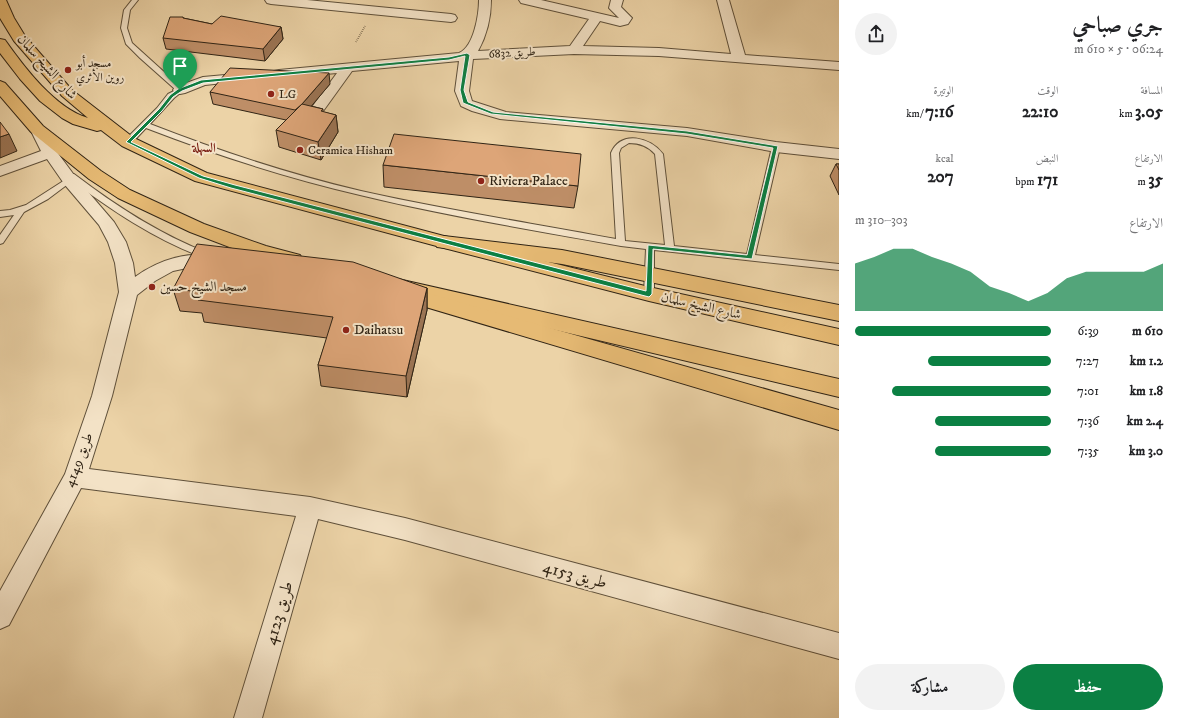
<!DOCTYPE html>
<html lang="ar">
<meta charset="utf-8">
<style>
:root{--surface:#fff;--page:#f2f2f2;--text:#202124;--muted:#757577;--accent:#0b8043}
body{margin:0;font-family:"IM FELL DW Pica",Amiri,serif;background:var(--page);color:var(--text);direction:rtl;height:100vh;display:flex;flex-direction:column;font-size:15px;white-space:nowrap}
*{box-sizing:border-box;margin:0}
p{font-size:13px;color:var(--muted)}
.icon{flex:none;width:22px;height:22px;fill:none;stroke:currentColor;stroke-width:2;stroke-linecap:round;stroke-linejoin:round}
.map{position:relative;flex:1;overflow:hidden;direction:ltr}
.drawer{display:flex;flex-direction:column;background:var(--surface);width:340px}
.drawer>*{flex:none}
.pin{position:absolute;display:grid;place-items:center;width:34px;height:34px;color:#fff;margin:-41px -17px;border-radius:50% 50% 50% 0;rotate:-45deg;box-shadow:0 0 4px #0007}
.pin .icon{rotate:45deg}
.round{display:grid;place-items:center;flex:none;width:42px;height:42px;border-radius:21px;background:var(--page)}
.headline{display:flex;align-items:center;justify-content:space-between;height:68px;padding:0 16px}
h1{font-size:22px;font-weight:700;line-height:30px}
.stats{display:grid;grid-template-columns:repeat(3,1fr);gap:6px;height:68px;padding:4px 16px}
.stats div{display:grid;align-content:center}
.stats b{font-size:17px;font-weight:700}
.stats small{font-size:11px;font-weight:400}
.stats p{font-size:11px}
.chart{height:112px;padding:8px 16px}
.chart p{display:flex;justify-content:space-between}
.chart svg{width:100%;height:72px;margin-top:4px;fill:var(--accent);opacity:.7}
.cta{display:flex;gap:8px;margin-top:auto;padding:8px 16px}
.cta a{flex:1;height:46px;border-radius:24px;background:var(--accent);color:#fff;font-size:16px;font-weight:700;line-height:46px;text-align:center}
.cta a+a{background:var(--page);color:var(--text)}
ul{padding:0 16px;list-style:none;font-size:13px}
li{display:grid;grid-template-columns:64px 48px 1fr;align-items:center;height:30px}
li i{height:10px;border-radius:5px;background:var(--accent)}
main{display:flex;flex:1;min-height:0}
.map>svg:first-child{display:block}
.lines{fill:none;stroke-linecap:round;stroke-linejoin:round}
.service-casing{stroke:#5f503a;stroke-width:2}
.minor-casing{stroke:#5f503a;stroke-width:2}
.primary-casing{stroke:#302415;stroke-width:2}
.motorway-casing{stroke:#302415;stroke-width:2}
.path{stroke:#302415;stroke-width:1.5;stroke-dasharray:0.5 1.5;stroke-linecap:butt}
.service{fill:#f3e2c6;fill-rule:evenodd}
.minor{fill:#f3e2c6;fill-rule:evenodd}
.primary{fill:#e6ba74;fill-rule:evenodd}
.motorway{fill:#e6ba74;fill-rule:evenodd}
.wall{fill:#be8e67;stroke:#302415}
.shaded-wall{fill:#9b7454;stroke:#302415}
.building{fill:#dda578;stroke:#302415}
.route{fill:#0b8043;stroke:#fff;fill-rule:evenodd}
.poi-dot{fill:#8f2418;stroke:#f3e2c6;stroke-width:1.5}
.labels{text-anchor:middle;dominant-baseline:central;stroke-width:4;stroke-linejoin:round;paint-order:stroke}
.far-street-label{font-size:12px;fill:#302415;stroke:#f3e2c6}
.far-poi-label{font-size:12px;fill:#302415;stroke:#f3e2c6;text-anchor:start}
.far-quarter-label{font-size:13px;font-weight:bold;fill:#7a1f14;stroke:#f3e2c6}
.street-label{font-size:14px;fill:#302415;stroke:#f3e2c6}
.poi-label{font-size:14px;fill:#302415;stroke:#f3e2c6;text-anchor:start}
.near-street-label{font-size:17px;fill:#302415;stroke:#f3e2c6}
</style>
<main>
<section class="drawer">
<div class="headline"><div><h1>جري صباحي</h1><p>06:24 · 5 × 610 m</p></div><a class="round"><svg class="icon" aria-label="share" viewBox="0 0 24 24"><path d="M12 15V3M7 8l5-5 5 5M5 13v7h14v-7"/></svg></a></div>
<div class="stats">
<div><p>المسافة</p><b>3.05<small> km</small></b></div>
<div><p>الوقت</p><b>22:10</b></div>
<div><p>الوتيرة</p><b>7:16<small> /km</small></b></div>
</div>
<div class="stats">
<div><p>الارتفاع</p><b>35<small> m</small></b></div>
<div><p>النبض</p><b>171<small> bpm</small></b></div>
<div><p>kcal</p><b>207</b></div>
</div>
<div class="chart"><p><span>الارتفاع</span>303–310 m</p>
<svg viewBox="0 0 160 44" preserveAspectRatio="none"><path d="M0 44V15L10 11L20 6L30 6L40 11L50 15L60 20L70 29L80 33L90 38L100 33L110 24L120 20L130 20L140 20L150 20L160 15V44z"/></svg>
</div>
<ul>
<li><b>610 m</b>6:39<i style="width:100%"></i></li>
<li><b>1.2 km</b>7:27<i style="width:63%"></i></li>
<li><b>1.8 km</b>7:01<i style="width:81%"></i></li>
<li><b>2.4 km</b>7:36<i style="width:59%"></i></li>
<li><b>3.0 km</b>7:35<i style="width:59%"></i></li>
</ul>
<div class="cta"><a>حفظ</a><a>مشاركة</a></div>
</section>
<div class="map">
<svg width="839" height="718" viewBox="0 0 839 718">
<rect width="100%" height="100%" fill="#ecd3a7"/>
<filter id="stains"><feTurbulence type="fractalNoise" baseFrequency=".005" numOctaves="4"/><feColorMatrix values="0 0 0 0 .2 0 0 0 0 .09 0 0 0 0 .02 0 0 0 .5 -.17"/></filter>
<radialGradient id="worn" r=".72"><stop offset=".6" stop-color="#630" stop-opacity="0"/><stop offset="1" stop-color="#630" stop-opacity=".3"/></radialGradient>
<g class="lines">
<defs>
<path id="service" d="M132,0H138L130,10L127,28L132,43L184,90L174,98L150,124C219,151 289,174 361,191C445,210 531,223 616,239L611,153C621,130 650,137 663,154L674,246L747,254L772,147L776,145L780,147L755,255L839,264V270L654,250V294L649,297L644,294L646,249L621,246C534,230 446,216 360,195C287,178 216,155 146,128L131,144H125V140L157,108L168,94L176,90L140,58L126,44L121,28L124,10ZM629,143C639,143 648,146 655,154L665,245L625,241L619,153L621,148Z
M68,174H74C116,206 159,234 208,253L209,255L205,258L202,257C154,239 113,211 72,181L48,199L24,212L3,243L0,244V235L14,215L0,217V211L10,210L26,205L68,178Z"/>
<path id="minor" d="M265,0H307L451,14L455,15L457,18L455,21L451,22L271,4L267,3Z
M479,0H491C491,17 487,35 478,51L570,46L589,19L521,3L519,0H541L619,18L609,8L611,0H623L621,7L632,18L628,24L620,26L600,21L583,46L659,48L731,54L717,0H729L745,55L839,62V70L659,56L574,54L473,59L469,91L472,101L506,112L687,128L776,142L839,149V159L776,152L687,136L500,119L472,111L461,106L455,91L459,61L352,71L316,121L311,122L306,121L304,118L337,73L279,78L274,77L272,74L274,71L279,70L459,53C474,47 479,14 479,0Z
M247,73L252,74L254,77L252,80L205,85L185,93L180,94L175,93L173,90L175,87L203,77Z
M37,125L42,126L57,152L77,179L114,222L126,242L133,263L135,277C159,260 190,249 219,258L222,262L219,266L213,268H187L173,271L155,281L137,295L112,396L89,469L310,497L405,518L839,633V659L405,540L318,519L262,718H234L296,516L81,488L9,625L0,629V591L65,474L92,396L119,292L115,263L108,242L99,225L65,185L47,159L0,176V166L41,151L30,129L32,126Z"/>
<path id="primary" d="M0,0H6L14,18L25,36L72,90L134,138L207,173L444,236L649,287L839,329V345L649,301L444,248L195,181L122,146L101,130L97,131L73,124L62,118L40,101L20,79L0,53V39L5,40C24,67 55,108 88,118L62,96L14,41L0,18Z
M0,81L5,83L43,126L101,171L130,190L204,224L266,246L300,255L303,260L300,265L293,267L253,256L190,232L118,198L89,179L31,132L0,96Z
M398,279L839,379V397L391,291L388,286L391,281Z"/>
<path id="motorway" d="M444,236L562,250L839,305V321L562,264L437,247L434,242L437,237Z
M399,285L839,410V430L392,297L389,292L392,287Z"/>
</defs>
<use href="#service" class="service-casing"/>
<use href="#minor" class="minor-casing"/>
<use href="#primary" class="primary-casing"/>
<use href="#motorway" class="motorway-casing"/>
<path class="path" d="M356,42L365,26"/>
<use href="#service" class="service"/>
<use href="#minor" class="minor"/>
<use href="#primary" class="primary"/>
<use href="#motorway" class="motorway"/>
</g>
<path class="wall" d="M183,17V18L212,24L281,27L283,39L265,61L166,49L163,38Z
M330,84L311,106L323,109V112L336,115L338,132L321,160L279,147L276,130L286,120L213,104L210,92Z
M836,164H839V195L830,176Z
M383,165L578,186L574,208L384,187Z
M427,288V310L407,397L321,386L318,365L327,338L204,322L202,313L180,311L173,289Z"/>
<path class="shaded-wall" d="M281,27L283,39L265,61L263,49Z
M329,73L330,84L298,122L296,111Z
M336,115L338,132L321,160L318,142Z
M9,134L17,151L0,158V137Z
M427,288V310L407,397L406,376Z"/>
<path class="building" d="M221,16L281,27L263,49L163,38L170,17H183V18L212,24Z
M230,68L329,73L302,104L295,110L210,92Z
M302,104L323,109L321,111L336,115L318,142L276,130Z
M0,122L9,134L0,137Z
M394,134L581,154L578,186L383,165Z
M836,164H839V170Z
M197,244L353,262L427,288L406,376L318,365L333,317L198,300L201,292L173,289Z"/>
<path class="route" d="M467,53L470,55L464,90L468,102L493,112L687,131L778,146L752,259L653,249L652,294L649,297L231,188L199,178L126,142L159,109L170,95L178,89L201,80L449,57ZM465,56L460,90L463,103L491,114L687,134L773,148L747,255L648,245L646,291L235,185L203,176L131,142L162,111L173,97L182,91L203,83L449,60Z"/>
<g class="poi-dot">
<circle cx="68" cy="70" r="4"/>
<circle cx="271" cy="94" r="4"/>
<circle cx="300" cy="150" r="4"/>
<circle cx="481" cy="181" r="4"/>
<circle cx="152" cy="287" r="4"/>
<circle cx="346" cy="330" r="4"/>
</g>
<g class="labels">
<g class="far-street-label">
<text transform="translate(512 53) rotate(-3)">طريق 6832</text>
</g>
<g class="far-poi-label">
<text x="76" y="63">مسجد أبو<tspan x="76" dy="14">روين الأثري</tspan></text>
<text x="279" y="94">LG</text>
<text x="308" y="150">Ceramica Hisham</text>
</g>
<g class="far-quarter-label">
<text x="204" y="148">السهلة</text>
</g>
<g class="street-label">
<text transform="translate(47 67) rotate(48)">شارع الشيخ سلمان</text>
<text transform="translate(701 306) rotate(13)">شارع الشيخ سلمان</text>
<text transform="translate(79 460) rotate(-69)">طريق 4149</text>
</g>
<g class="poi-label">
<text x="489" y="181">Riviera Palace</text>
<text x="160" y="287">مسجد الشيخ حسين</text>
<text x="354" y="330">Daihatsu</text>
</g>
<g class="near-street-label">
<text transform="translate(575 575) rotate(15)">طريق 4153</text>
<text transform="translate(279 613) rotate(-74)">طريق 4123</text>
</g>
</g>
<rect width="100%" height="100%" filter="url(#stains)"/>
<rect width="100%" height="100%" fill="url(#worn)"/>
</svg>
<div class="pin" style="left:180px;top:90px;background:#1e9e55"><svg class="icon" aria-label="arrive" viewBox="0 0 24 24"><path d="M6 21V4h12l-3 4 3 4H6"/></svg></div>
</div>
</main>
